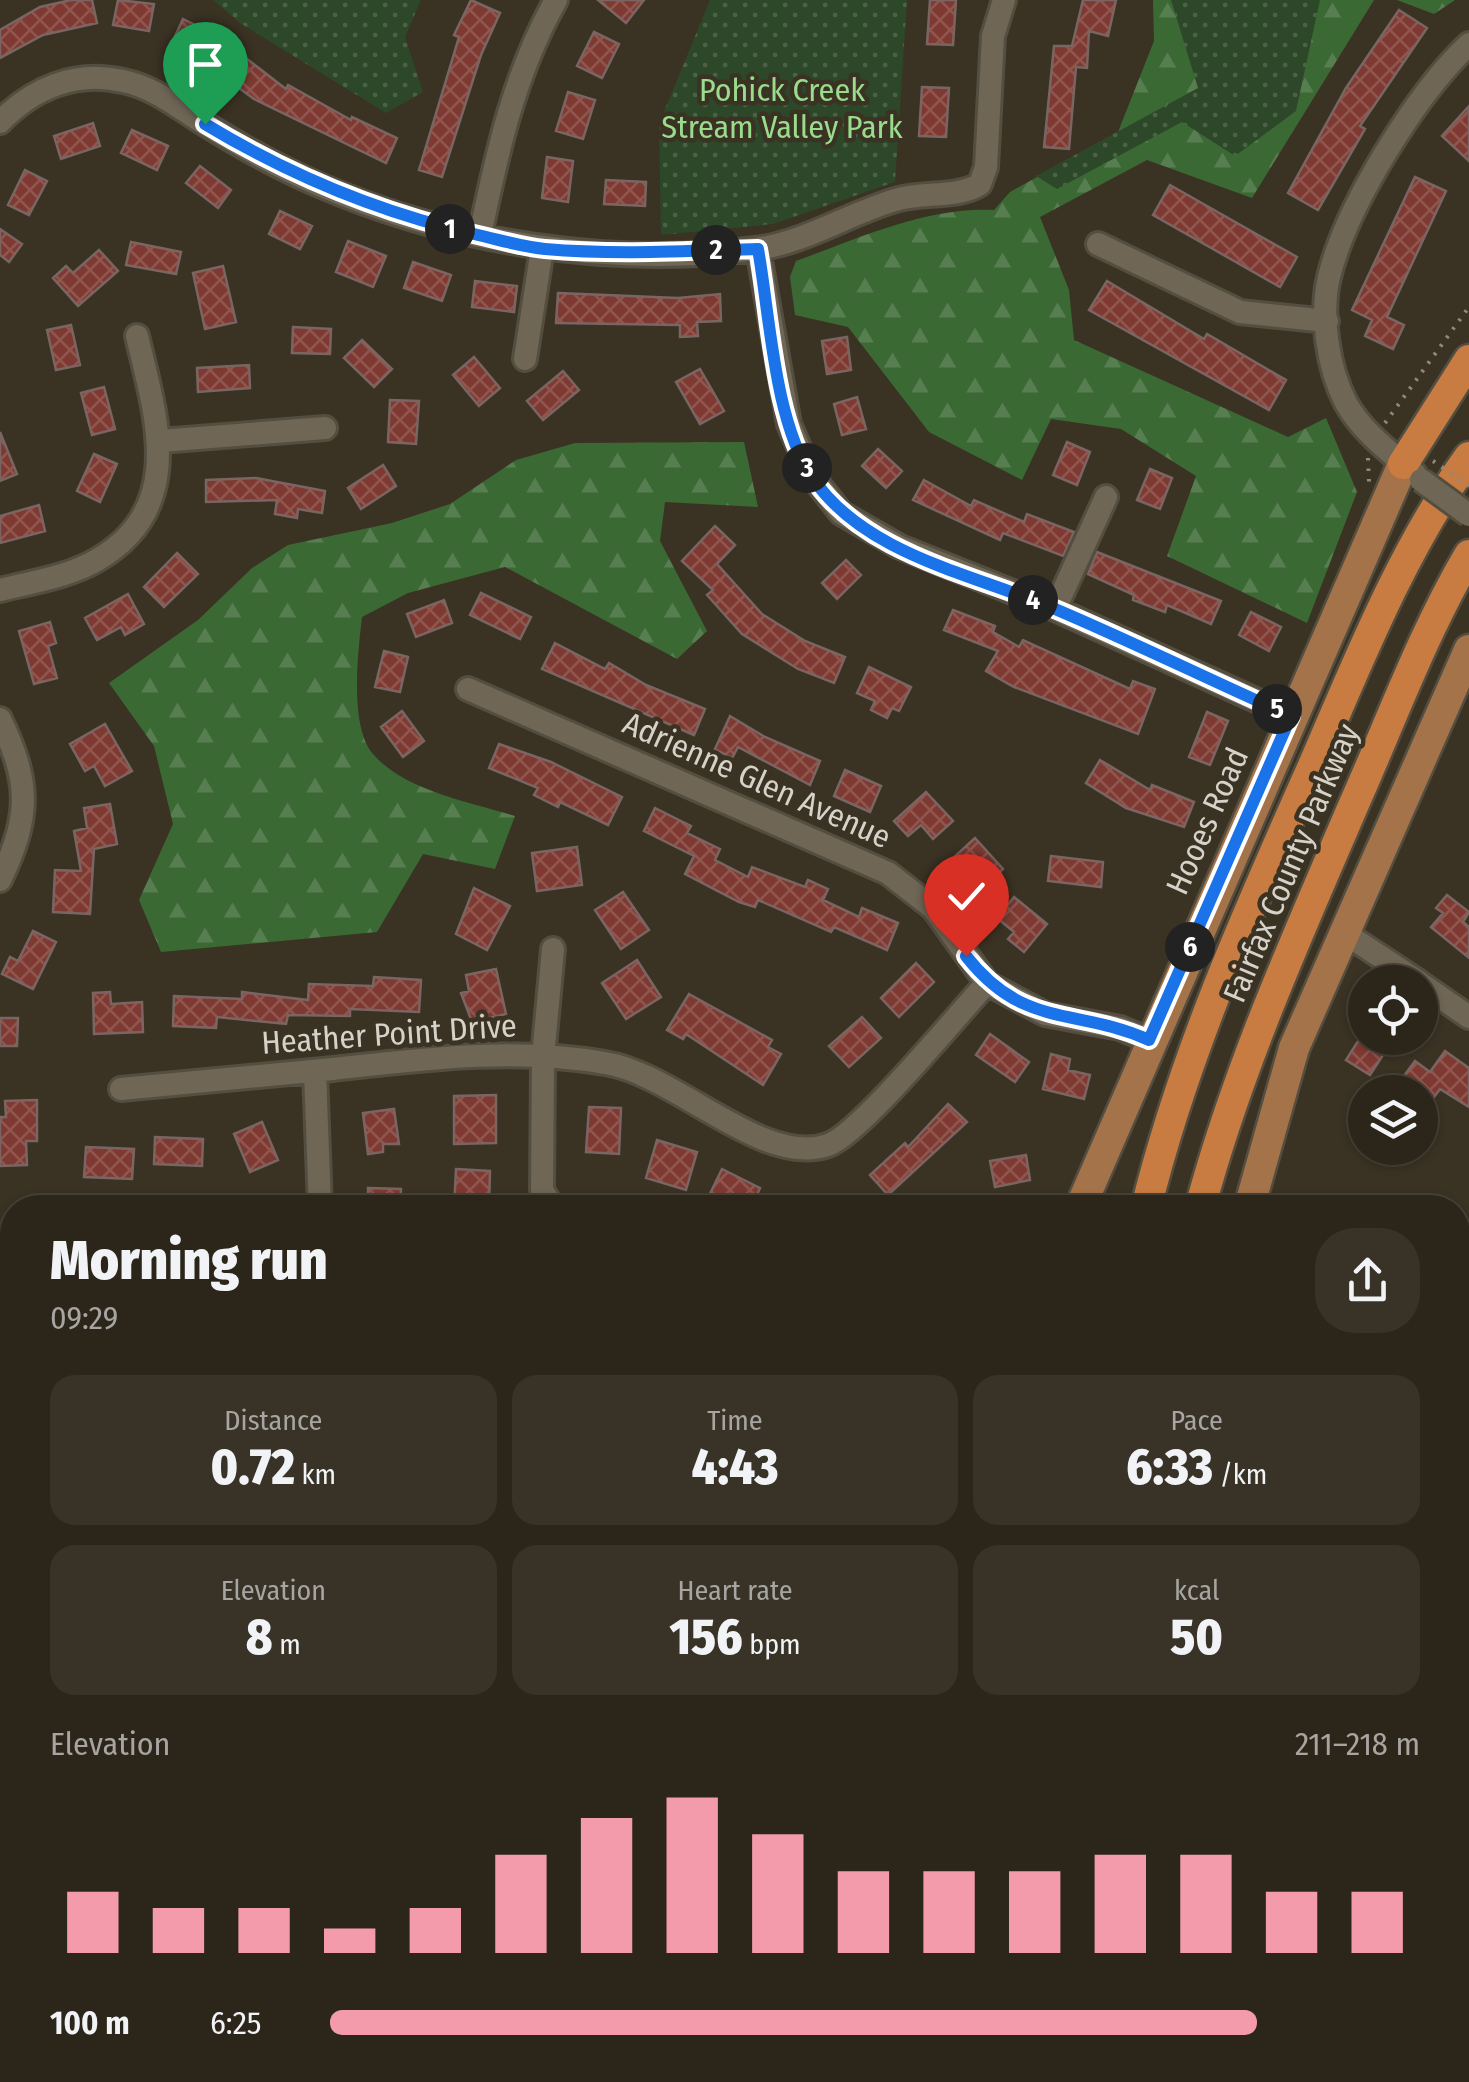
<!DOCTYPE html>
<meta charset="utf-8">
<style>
:root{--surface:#2c261a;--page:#383227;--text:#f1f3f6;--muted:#a6a5a2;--line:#484339;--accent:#f39aab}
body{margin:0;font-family:"Fira Sans Condensed",sans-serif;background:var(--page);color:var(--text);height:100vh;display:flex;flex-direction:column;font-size:38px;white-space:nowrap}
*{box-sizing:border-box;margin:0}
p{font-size:32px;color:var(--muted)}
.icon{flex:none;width:55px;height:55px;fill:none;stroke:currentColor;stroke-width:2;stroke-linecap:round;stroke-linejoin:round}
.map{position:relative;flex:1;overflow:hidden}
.side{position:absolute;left:0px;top:1195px;width:1470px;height:888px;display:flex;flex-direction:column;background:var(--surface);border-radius:40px 40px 0 0;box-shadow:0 2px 8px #0004,0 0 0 2px var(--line)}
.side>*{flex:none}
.buttons{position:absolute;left:1348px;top:965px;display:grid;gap:20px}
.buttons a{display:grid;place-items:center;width:90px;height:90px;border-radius:50%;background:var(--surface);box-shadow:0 2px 8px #0004,0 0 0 2px var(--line);font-size:50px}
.pin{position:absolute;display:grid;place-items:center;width:85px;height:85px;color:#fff;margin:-102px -42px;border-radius:50% 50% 50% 0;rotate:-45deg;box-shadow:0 0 10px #0007}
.pin .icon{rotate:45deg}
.km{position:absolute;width:50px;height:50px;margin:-25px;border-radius:50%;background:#222;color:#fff;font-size:28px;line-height:50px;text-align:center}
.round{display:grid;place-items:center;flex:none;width:105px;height:105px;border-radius:40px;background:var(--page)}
.summary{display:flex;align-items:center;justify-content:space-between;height:170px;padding:0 50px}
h1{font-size:55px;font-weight:800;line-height:75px}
.figures{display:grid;grid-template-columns:repeat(3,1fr);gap:15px;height:170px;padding:10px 50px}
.figures div{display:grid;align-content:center;border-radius:25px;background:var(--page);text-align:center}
.figures b{font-size:50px;font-weight:800}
.figures small{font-size:28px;font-weight:400}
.figures p{font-size:28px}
.chart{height:280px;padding:20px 50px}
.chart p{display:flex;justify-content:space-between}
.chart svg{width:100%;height:180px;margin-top:10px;stroke:var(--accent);stroke-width:6}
ul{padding:0 50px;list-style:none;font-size:32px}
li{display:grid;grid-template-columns:160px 120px 1fr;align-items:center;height:75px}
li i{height:25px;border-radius:12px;background:var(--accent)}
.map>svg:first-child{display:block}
.forest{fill:url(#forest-firs)}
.park{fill:url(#park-dots)}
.building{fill:url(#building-cross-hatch);stroke:#7a6562;stroke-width:2.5}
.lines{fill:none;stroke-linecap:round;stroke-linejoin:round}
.minor-casing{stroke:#544e40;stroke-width:28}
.major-casing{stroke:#544e40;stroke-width:35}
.highway-casing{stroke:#544e40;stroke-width:35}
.path{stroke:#90897e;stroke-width:4;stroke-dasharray:2.5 8;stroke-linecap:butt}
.minor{stroke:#6f6655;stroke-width:22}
.major{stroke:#a57349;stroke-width:30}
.highway{stroke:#c97c41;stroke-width:30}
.minor-bridge-casing{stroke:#544e40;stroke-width:28;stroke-linecap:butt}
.path-bridge{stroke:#90897e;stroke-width:4;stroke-dasharray:2.5 8;stroke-linecap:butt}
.minor-bridge{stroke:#6f6655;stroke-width:22}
.route-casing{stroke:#fff;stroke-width:20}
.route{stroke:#1a73e8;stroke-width:12}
.labels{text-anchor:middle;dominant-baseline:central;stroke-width:9;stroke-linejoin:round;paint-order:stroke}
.park-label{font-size:32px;fill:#99dc8d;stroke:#3a3223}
.street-label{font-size:32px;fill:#d7d2c9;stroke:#3a3223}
</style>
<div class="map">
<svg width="1469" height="2082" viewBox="0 0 1469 2082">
<defs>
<pattern id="forest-firs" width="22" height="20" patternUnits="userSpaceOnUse" patternTransform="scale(2.5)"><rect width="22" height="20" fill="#3b6934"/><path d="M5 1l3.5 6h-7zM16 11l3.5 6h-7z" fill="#577e50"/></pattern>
<pattern id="park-dots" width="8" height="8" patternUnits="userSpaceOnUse" patternTransform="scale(2.5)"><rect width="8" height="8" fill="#2d4828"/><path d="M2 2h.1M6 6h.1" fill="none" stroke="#4b6246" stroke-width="1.8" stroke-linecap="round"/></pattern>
<pattern id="building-cross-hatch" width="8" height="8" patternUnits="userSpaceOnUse" patternTransform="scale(2.5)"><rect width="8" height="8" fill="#7e3a32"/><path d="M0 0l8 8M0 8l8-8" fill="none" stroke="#90564e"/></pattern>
</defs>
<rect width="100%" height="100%" fill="#3a3223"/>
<path class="forest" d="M1153,0H1374L1252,198L1147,160L1040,217L1069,290L1074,340L1288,437L1326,418L1357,492L1307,623L1167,556L1196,476L1121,429L1051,419L1022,480L929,432L848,327L795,315L790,277L796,261C860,238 925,207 994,210L1010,192L1118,132L1154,41Z
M1397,0H1455L1434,14Z
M744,442L758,507L665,502L660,541L707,631L677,659L505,567L408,593L362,617C358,652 349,726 373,754C405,791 470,802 515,816L495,869L423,854L377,932L161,952L139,900L173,824L154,746L109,683L198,620L252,568L288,545L392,523L450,504L516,460L575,443Z"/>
<path class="park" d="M213,0H421L405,37L423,92L386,113L240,23Z
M710,0H907L895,182L773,224L661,235L659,124Z
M1171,0H1320L1296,111L1235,156L1182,122L1057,189L1036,176L1198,88Z"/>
<path class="building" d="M71,0H92L97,23L43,35L0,58V30L40,7Z
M118,0L154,4L149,31L113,25Z
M471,0L500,13L481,55L442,177L419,170L459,37L454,35Z
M598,0H644L626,23Z
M930,0H956L953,45L927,44Z
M1083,0H1116L1108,36L1089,31L1087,68L1076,67L1069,149L1044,147L1054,46H1072Z
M1399,10L1427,28L1360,126L1365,129L1318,210L1288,193L1346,88Z
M183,19L216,35L286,89L288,85L351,120L352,117L397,138L386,163L254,99L214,70L218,65L172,43Z
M594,32L619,44L602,78L577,66Z
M922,87L949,88L946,137L919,136Z
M568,92L595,100L583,139L556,131Z
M1469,106V161L1442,136Z
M93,123L100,146L61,159L54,136Z
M132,130L168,146L157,170L121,153Z
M547,157L573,161L568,202L542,198Z
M200,166L231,190L218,208L186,183Z
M25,170L47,181L29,215L8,205Z
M1415,177L1446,191L1387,317L1404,325L1393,349L1365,336L1372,320L1352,310Z
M606,180L646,182L645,206L604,204Z
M1170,185L1297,257L1280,287L1153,215Z
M280,211L312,226L300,249L269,234Z
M0,229L22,244L9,262L0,255Z
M348,241L386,256L373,287L336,272Z
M131,242L181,252L176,274L126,265Z
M99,250L118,271L78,306L53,278L66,266L73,273Z
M413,262L451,275L442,301L404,288Z
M223,266L236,322L205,329L193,273Z
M475,281L517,286L514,312L472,307Z
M1107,281L1204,339L1207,334L1286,380L1269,410L1089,310Z
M558,293L678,298L720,294L721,321L697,322L698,336L680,337V325L556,323Z
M71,325L80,365L56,370L47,330Z
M293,327L331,329L330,354L292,353Z
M847,337L851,370L827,374L822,341Z
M362,340L392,369L374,387L344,358Z
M474,357L500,388L479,406L453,375Z
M249,365L250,388L198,392L197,368Z
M700,369L724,411L700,424L676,382Z
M563,371L579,390L543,420L527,401Z
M104,387L115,429L92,435L81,393Z
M857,397L866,429L842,435L834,404Z
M390,400L419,401L416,444L388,442Z
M0,432L17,474L0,481Z
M1067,442L1090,452L1077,485L1053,475Z
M878,449L902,471L886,488L862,466Z
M94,454L117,464L100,502L77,491Z
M383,465L396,486L361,509L348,488Z
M1150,469L1172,478L1160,509L1137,500Z
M256,478L325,491L322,513L298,509L297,518L275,514L277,500L206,502V480Z
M924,480L971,506L974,500L1024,522L1027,514L1074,532L1063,556L1003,533L1000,540L913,500Z
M39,505L45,531L0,543V516Z
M715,526L735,545L717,564L762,614L805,641L845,657L834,683L798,669L742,634L707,595L713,590L682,561Z
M1097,552L1221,601L1211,624L1167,605L1165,612L1133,600L1134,595L1088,574Z
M177,553L198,574L164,607L144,587Z
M846,560L861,575L837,599L822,583Z
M481,593L531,617L520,639L470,615Z
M128,594L144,624L125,635L121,627L97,640L85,618Z
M444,600L452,623L416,637L407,614Z
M953,610L995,626L993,632L1019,647L1023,640L1130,689L1133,681L1155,689L1138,734L1014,687L986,671L998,651L944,630Z
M1251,612L1281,627L1269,651L1239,635Z
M50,622L56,643L48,646L57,678L34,684L19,631Z
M555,643L605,669L609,663L646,685L705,709L694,735L542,669Z
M384,651L408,657L400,692L375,687Z
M869,667L911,687L899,711L892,708L887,718L871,710L875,701L857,693Z
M402,711L424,741L403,757L381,727Z
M1207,712L1228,721L1210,765L1189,757Z
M730,716L765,737L820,761L810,785L738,747L732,758L715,749Z
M105,724L132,771L105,786L94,766L85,771L70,744Z
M499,744L551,762L622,797L608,825L560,802L558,807L534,795L538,788L489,768Z
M1100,760L1150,790L1152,785L1194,802L1184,827L1126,808L1086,783Z
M845,770L881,786L870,812L834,796Z
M926,792L953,821L933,839L921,825L908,836L894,821Z
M110,804L117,844L94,849L90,914L53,912L55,870L81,871L74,831L87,828L84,808Z
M655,808L691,826L687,833L720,849L715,860L748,877L752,867L805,887L808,880L828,889L823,900L859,917L862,908L898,923L887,950L834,927L831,932L758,900L755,907L739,902L685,874L694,856L644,831Z
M975,838L1003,869L981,889L953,858Z
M577,847L582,885L537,891L532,853Z
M1051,856L1103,862L1101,887L1048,881Z
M474,888L510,906L487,950L456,934Z
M623,892L649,930L621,949L595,910Z
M1447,895L1469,912L1463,922L1469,927V958L1431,927L1443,913L1436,908Z
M1014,897L1047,924L1024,952L1008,939L1014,932L997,918Z
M33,931L56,942L33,989L2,974L10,957L18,961Z
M637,960L661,997L626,1019L602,983Z
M916,963L934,982L899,1017L881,998Z
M496,969L506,1014L472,1022L461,993L469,991L466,975Z
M374,977L421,980L419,1012L350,1009V1016L288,1015L286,1024L217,1017L216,1028L173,1026L174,996L242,999V992L308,1000L309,984L373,986Z
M110,992L111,1004L142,1002L143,1032L94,1034L93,993Z
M689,994L772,1040L768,1047L781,1054L763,1085L686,1034L683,1039L667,1030Z
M862,1017L881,1038L849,1067L829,1046Z
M0,1018H18L17,1046H0Z
M990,1034L1029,1062L1015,1082L976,1055Z
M1360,1038H1394L1370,1075L1346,1060Z
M1445,1051L1469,1068V1107L1440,1089L1431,1101L1401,1080L1415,1061L1430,1072Z
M1051,1054L1070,1059L1068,1070L1090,1075L1084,1099L1043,1089Z
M496,1095V1143L454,1144V1096Z
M37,1100V1141H26L27,1165L0,1166V1117H6L5,1101Z
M948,1104L967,1122L888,1195L870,1175L905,1143L908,1147Z
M589,1107L621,1108L619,1154L586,1152Z
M394,1109L399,1144H383V1152L368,1154L363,1113Z
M262,1122L278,1160L250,1172L234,1134Z
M155,1137L203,1139L202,1166L154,1164Z
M657,1140L697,1152L686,1190L646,1178Z
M86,1147L134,1149L132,1179L84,1177Z
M1026,1155L1030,1180L995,1187L990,1161Z
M456,1169L490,1171L489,1208H454Z
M722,1169L760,1188L751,1208H717L706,1202Z
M368,1188L401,1189L400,1208H368Z"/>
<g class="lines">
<defs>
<path id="minor" d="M0,122C33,88 76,70 123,81C157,88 181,110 210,127C244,148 280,168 317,184C452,243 608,267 756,249C805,243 851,212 899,199C923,192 959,198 980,184L986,167L993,36L1004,0
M480,235C497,153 514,74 556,0
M1098,244L1240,312L1327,321
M758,249L789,424L811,475L841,513L900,547L1055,609L1291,716
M525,359L542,249
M160,441L325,428
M1415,474C1391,453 1362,432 1346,403C1328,369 1320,315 1329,277C1346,206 1417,93 1469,44
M0,590C32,582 68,577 97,560C187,508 156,417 137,336
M1055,609L1106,497
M468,689L888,873L933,908L987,983L1045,1014L1120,1028L1149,1040
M0,719C30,782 31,816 0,880
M1343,932L1419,982
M553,949L543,1057L542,1190L553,1208
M1420,983L1469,1017
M315,1071L320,1208
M121,1089C191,1082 262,1076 333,1069C423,1059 515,1047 605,1063C676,1074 763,1168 828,1145C860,1134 958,1014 987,983
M1458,1333L1469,1335
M0,1543L12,1536
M1458,1751L1469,1768
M0,1799L12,1815
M1458,2025L1469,2018
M47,2082V2070
M322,2082V2070
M546,2082L550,2070
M608,2082L613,2070
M860,2082L865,2070
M1394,2082L1404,2070"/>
<path id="major" d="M1080,1208L1403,464
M1249,1208L1294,1048L1469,650
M0,1353L12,1351"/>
<path id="highway" d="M1403,464L1469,360
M1146,1208C1184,1054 1248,912 1312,768C1358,662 1401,552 1469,457
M1200,1208C1238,1067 1297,937 1354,804C1391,721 1423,633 1469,555
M1111,2070L1113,2082
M1137,2070L1138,2082
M1209,2082L1211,2070"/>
</defs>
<use href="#minor" class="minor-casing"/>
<use href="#major" class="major-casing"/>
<use href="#highway" class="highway-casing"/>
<path class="path" d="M1385,423L1469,307
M1368,458L1369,482
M1246,2082V2070"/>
<use href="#minor" class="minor"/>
<use href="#major" class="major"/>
<use href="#highway" class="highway"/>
<defs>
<path id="minor-bridge" d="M1421,480L1469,515"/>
</defs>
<use href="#minor-bridge" class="minor-bridge-casing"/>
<path class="path-bridge" d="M1433,461L1469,486"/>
<use href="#minor-bridge" class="minor-bridge"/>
</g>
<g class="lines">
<defs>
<path id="route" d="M205,124C291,176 380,213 478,235C500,240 523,247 545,249C616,255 687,251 758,249C770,316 774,420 812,477C864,555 974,574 1055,609C1135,643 1212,681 1291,716L1149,1040C1076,1007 1024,1030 966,956"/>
</defs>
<use href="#route" class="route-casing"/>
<use href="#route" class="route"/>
</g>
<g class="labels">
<g class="park-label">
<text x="782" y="90">Pohick Creek<tspan x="782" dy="37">Stream Valley Park</tspan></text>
</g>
<g class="street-label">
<text transform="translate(757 780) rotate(24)">Adrienne Glen Avenue</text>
<text transform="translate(1207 821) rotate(-66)">Hooes Road</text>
<text transform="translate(1291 863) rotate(-67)">Fairfax County Parkway</text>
<text transform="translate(389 1034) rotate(-4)">Heather Point Drive</text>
</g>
</g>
</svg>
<div class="buttons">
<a><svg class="icon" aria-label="locate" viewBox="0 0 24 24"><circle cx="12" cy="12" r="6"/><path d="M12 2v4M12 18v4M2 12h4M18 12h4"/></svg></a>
<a><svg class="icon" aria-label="layers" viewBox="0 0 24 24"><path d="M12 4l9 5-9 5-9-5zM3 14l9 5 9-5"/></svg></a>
</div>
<div class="pin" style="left:205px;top:124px;background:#1e9e55"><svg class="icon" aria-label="arrive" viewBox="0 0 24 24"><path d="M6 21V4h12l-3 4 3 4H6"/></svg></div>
<div class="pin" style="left:966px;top:956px;background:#d93025"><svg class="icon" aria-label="check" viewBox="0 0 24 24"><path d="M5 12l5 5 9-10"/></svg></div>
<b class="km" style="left:450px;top:229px">1</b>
<b class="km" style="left:716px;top:250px">2</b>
<b class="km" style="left:807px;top:468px">3</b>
<b class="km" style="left:1033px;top:600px">4</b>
<b class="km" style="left:1277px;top:709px">5</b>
<b class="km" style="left:1190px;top:947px">6</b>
<section class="side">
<div class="summary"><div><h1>Morning run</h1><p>09:29</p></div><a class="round"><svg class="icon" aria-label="share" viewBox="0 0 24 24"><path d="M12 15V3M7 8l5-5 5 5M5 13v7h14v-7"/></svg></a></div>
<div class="figures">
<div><p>Distance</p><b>0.72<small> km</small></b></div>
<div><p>Time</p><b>4:43</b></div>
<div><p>Pace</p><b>6:33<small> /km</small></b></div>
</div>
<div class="figures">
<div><p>Elevation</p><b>8<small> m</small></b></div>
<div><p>Heart rate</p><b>156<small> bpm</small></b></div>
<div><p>kcal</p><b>50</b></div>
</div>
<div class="chart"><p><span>Elevation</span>211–218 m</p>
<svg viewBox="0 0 160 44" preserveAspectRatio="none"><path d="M5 44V29M15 44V33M25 44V33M35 44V38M45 44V33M55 44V20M65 44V11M75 44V6M85 44V15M95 44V24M105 44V24M115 44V24M125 44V20M135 44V20M145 44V29M155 44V29"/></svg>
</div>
<ul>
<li><b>100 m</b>6:25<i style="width:85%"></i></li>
</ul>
</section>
</div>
